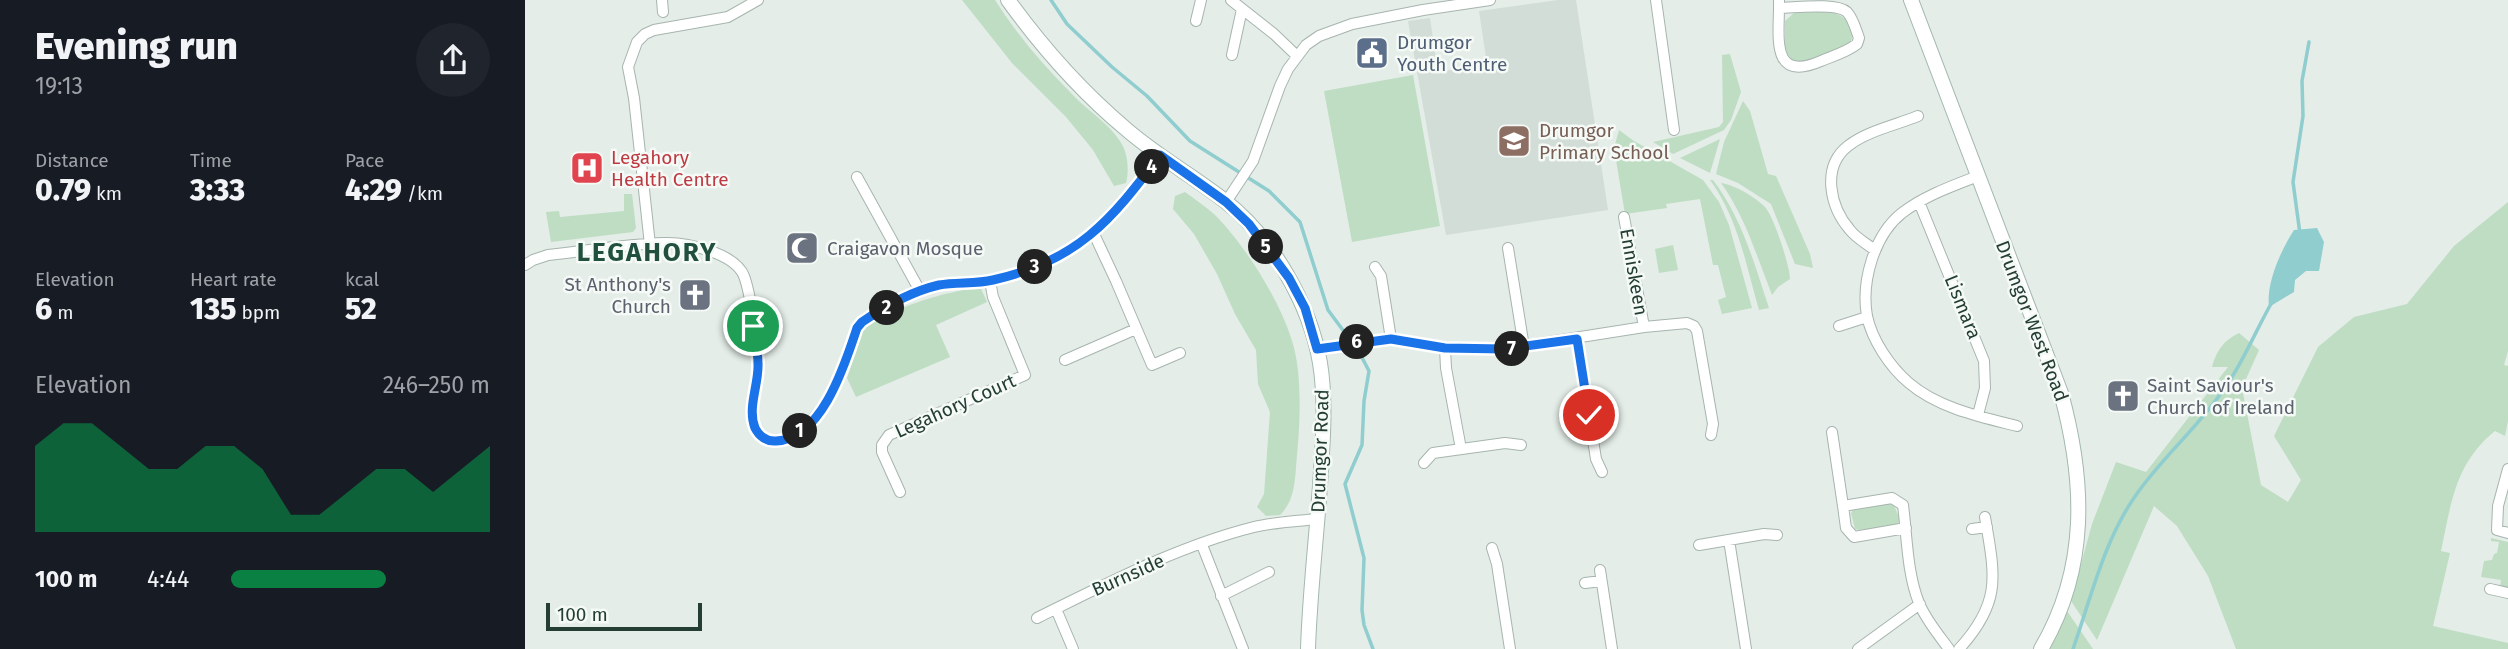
<!DOCTYPE html>
<meta charset="utf-8">
<style>
:root{--surface:#171b24;--page:#20242c;--text:#f1f3f6;--muted:#9ea1a6;--accent:#0b8043}
body{margin:0;font-family:"Fira Sans",sans-serif;background:var(--page);color:var(--text);height:100vh;display:flex;flex-direction:column;font-size:26px;white-space:nowrap}
*{box-sizing:border-box;margin:0}
p{font-size:23px;color:var(--muted)}
.icon{flex:none;width:38px;height:38px;fill:none;stroke:currentColor;stroke-width:2;stroke-linecap:round;stroke-linejoin:round}
.map{position:relative;flex:1;overflow:hidden}
.sheet{display:flex;flex-direction:column;background:var(--surface);width:525px}
.sheet>*{flex:none}
.scale{position:absolute;left:21px;bottom:18px;width:156px;box-sizing:border-box;padding-left:7px;border:4px solid #243e34;border-top:0;font-size:19px;line-height:24px;white-space:nowrap;color:#243e34;-webkit-text-stroke:5px #f5faf7;paint-order:stroke}
.pin{position:absolute;display:grid;place-items:center;width:60px;height:60px;color:#fff;margin:-30px;border:4px solid #fff;border-radius:50%;box-shadow:0 2px 7px #0007}
.km{position:absolute;width:35px;height:35px;margin:-18px;border-radius:50%;background:#222;color:#fff;font-size:19px;line-height:35px;text-align:center}
.round{display:grid;place-items:center;flex:none;width:74px;height:74px;border-radius:37px;background:var(--page)}
.summary{display:flex;align-items:center;justify-content:space-between;height:119px;padding:0 35px}
h1{font-size:38px;font-weight:800;line-height:52px}
.metrics{display:grid;grid-template-columns:repeat(3,1fr);gap:10px;height:119px;padding:7px 35px}
.metrics div{display:grid;align-content:center}
.metrics b{font-size:30px;font-weight:800}
.metrics small{font-size:19px;font-weight:400}
.metrics p{font-size:19px}
.chart{height:196px;padding:14px 35px}
.chart p{display:flex;justify-content:space-between}
.chart svg{width:100%;height:126px;margin-top:7px;fill:var(--accent);opacity:.7}
ul{padding:0 35px;list-style:none;font-size:23px}
li{display:grid;grid-template-columns:112px 84px 1fr;align-items:center;height:52px}
li i{height:18px;border-radius:9px;background:var(--accent)}
main{display:flex;flex:1;min-height:0}
.map>svg:first-child{display:block}
.built{fill:#d2ddd7}
.green{fill:#beddc3}
.water{fill:#8fcdcf}
.lines{fill:none;stroke-linecap:round;stroke-linejoin:round}
.stream{stroke:#8fcdcf;stroke-width:3.5}
.street-casing{stroke:#a7b5ae;stroke-width:12}
.secondary-casing{stroke:#a3b8af;stroke-width:16}
.street{stroke:#fff;stroke-width:10}
.secondary{stroke:#fff;stroke-width:14}
.route-casing{stroke:#fff;stroke-width:14}
.route{stroke:#1a73e8;stroke-width:9}
.labels{text-anchor:middle;dominant-baseline:central;stroke-width:5;stroke-linejoin:round;paint-order:stroke}
.service-label{font-size:19px;fill:#4e5e75;stroke:#f5faf7;text-anchor:start}
.education-label{font-size:19px;fill:#785e54;stroke:#f5faf7;text-anchor:start}
.health-label{font-size:19px;fill:#be3a42;stroke:#f5faf7;text-anchor:start}
.worship-label{font-size:19px;fill:#5b616d;stroke:#f5faf7;text-anchor:start}
.street-label{font-size:19px;fill:#243e34;stroke:#f5faf7}
.district-label{font-size:26px;font-weight:bold;letter-spacing:2px;fill:#21503f;stroke:#f5faf7}
</style>
<main>
<section class="sheet">
<div class="summary"><div><h1>Evening run</h1><p>19:13</p></div><a class="round"><svg class="icon" aria-label="share" viewBox="0 0 24 24"><path d="M12 15V3M7 8l5-5 5 5M5 13v7h14v-7"/></svg></a></div>
<div class="metrics">
<div><p>Distance</p><b>0.79<small> km</small></b></div>
<div><p>Time</p><b>3:33</b></div>
<div><p>Pace</p><b>4:29<small> /km</small></b></div>
</div>
<div class="metrics">
<div><p>Elevation</p><b>6<small> m</small></b></div>
<div><p>Heart rate</p><b>135<small> bpm</small></b></div>
<div><p>kcal</p><b>52</b></div>
</div>
<div class="chart"><p><span>Elevation</span>246–250 m</p>
<svg viewBox="0 0 160 44" preserveAspectRatio="none"><path d="M0 44V14L10 6L20 6L30 14L40 22L50 22L60 14L70 14L80 22L90 38L100 38L110 30L120 22L130 22L140 30L150 22L160 14V44z"/></svg>
</div>
<ul>
<li><b>100 m</b>4:44<i style="width:60%"></i></li>
</ul>
</section>
<div class="map">
<svg width="1983" height="649" viewBox="0 0 1983 649">
<rect width="100%" height="100%" fill="#e4ede8"/>
<path class="built" d="M1033,0H1051L1083,210L921,235L883,21L905,18L913,72L962,64L954,11Z"/>
<path class="green" d="M437,0H470C491,33 517,64 545,92C561,110 586,124 598,146C603,157 604,172 601,183L589,186L568,150L541,117L487,63Z
M1269,13C1294,13 1326,4 1327,39L1323,45L1282,62H1269L1260,51V21Z
M1205,54L1216,92L1206,120L1199,130L1148,154L1128,142L1194,127L1198,122L1197,55Z
M888,75L915,226L827,242L799,91Z
M1218,101L1225,111L1243,174L1251,176L1285,254L1288,268L1270,264L1246,204L1213,183L1191,174L1199,142Z
M1094,130L1109,141L1178,180L1194,202L1204,225L1227,308L1197,314L1193,300L1201,297L1193,265H1188L1175,199L1141,204L1142,208L1100,214L1089,148Z
M1195,139L1185,173L1155,158Z
M1185,180H1188C1217,218 1229,263 1244,308L1234,310C1221,265 1213,218 1185,180Z
M1196,183C1210,185 1230,197 1240,207C1248,215 1265,266 1265,279L1253,287L1247,295C1232,257 1220,216 1196,183Z
M660,192C670,199 681,207 690,215C721,246 758,305 769,348C777,379 775,423 772,455C770,476 771,500 755,515L741,516L732,507L739,494L745,412L733,384L731,350L710,314L692,274L669,234L648,209L650,196Z
M99,194H107L111,228L108,232L26,242L21,212L34,211L35,217L99,211Z
M1983,202V351L1979,365L1983,366V421L1980,436L1970,431C1930,463 1926,504 1916,551L1925,553L1908,626L1983,643V649H1711L1683,576L1652,526L1629,506L1572,640L1546,601L1567,524L1591,462L1621,472L1703,367H1687C1692,350 1698,341 1714,333L1734,350L1717,388L1736,485L1763,502L1776,480L1749,436L1793,347L1829,317L1882,304L1929,246Z
M1148,245L1153,270L1134,273L1130,249Z
M449,288L456,289L462,302L411,325L425,357L331,397L322,378L339,328C374,306 409,295 449,288Z
M1368,503L1375,520L1372,525L1335,530L1330,529L1326,513L1328,510Z
M1966,538L1983,542V587L1975,589L1976,580L1956,577L1959,561L1967,560L1969,554L1972,553L1974,542L1966,541Z
M1542,611L1568,649H1525Z"/>
<path class="water" d="M1792,228L1799,242L1794,271H1781L1770,280L1769,292L1744,307C1741,283 1756,250 1769,230Z"/>
<g class="lines">
<path class="stream" d="M526,0L542,24L587,67L622,96L665,141L744,191L775,222L803,310L826,341
M1775,234L1768,182L1778,116L1777,81L1784,42
M831,346L844,371L839,401L837,445L820,484L839,558L837,610L839,625L848,649
M1548,649C1566,598 1579,540 1611,495C1636,459 1669,431 1694,396C1716,367 1729,334 1747,302"/>
<defs>
<path id="street" d="M137,0L138,12
M706,0L749,34L772,56
M1131,0L1149,130
M1254,0C1255,33 1243,84 1296,61C1308,56 1322,52 1332,44L1334,38C1331,30 1328,18 1322,12C1311,2 1269,8 1254,8
M671,21L676,0
M707,55L717,9
M1453,176C1427,186 1399,196 1377,213C1349,235 1336,282 1342,316C1347,340 1365,367 1384,383C1413,408 1456,417 1492,426
M332,177L395,291
M701,202L728,161L755,86L763,69L781,45L794,36L827,24L898,10L965,0
M1394,202L1459,361L1460,388L1453,415
M1099,217L1119,327
M569,234L591,281L627,365L655,353
M125,245L109,98L103,67L112,42L120,34L129,30L203,17L233,0
M983,248L999,347
M1350,250C1342,244 1331,238 1325,230C1305,207 1296,167 1323,146C1342,131 1371,125 1393,116
M0,265L8,260L23,255C61,251 101,244 139,243C161,242 210,253 219,276C225,292 234,347 233,365C233,384 222,409 230,428C236,440 249,444 261,439C295,423 310,389 322,356C327,344 329,332 337,322C359,307 388,291 414,285C432,282 451,284 468,280C552,261 586,220 635,155
M850,267L856,276L866,339
M1314,326L1342,317
M1052,339L1071,459L1077,472
M920,348L921,368L936,449
M791,349L866,339L920,348L979,349L1119,327L1162,323L1169,326L1172,331L1188,424L1186,435
M540,360L611,329
M1307,432L1318,506L1367,498L1378,505C1382,536 1382,573 1394,603C1401,620 1413,634 1424,649
M899,463L908,453L980,443L996,445
M1983,469L1973,506L1972,530L1983,533
M375,492L357,452V445L364,435L500,375L468,297L465,281
M1318,506L1321,528L1329,537L1381,528
M1447,529L1462,527
M1204,540L1221,649
M677,545L718,649
M1174,545L1239,534L1252,535
M967,548L972,564L985,649
M1075,570L1087,649
M1060,583L1076,581
M1965,589L1983,593
M696,596L744,572
M531,609L548,649
M512,618C581,584 653,546 729,527C750,522 772,521 793,519
M1333,649L1395,604
M1434,649C1477,602 1470,576 1460,517"/>
<path id="secondary" d="M483,0C517,47 557,92 601,129C632,156 668,176 700,201C747,238 785,304 795,363C800,393 799,423 797,453C794,518 785,584 783,649
M1386,0L1536,393C1560,481 1564,567 1516,649"/>
</defs>
<use href="#street" class="street-casing"/>
<use href="#secondary" class="secondary-casing"/>
<use href="#street" class="street"/>
<use href="#secondary" class="secondary"/>
</g>
<g class="lines">
<defs>
<path id="route" d="M228,326C230,338 233,351 233,364C234,384 222,408 230,428C234,436 242,442 251,441C297,439 320,364 332,328L337,322C359,307 388,291 414,285C432,282 451,284 468,280C552,261 586,221 635,155L701,202L724,224L764,278L780,308L792,349L866,339L920,348L979,349L1052,339L1064,415"/>
</defs>
<use href="#route" class="route-casing"/>
<use href="#route" class="route"/>
</g>
<defs>
<symbol id="civic-square" viewBox="-11 -11 22 22"><rect x="-9" y="-9" width="18" height="18" rx="4" fill="#5c6f8a" stroke="#f5faf7"/><path d="M-.6-6.5H3V-4.5H.6V-3L4-1V1h2V6H-6V1h2V-1L-.6-3ZM-1.2 2.5V6h2.4V2.5Z" fill="#fff"/></symbol>
<symbol id="school-square" viewBox="-11 -11 22 22"><rect x="-9" y="-9" width="18" height="18" rx="4" fill="#8d6e63" stroke="#f5faf7"/><path d="M0-5L7-2L0 1L-7-2ZM-4 1L0 2.5L4 1V4Q0 6-4 4Z" fill="#fff"/></symbol>
<symbol id="hospital-square" viewBox="-11 -11 22 22"><rect x="-9" y="-9" width="18" height="18" rx="4" fill="#e0444e" stroke="#f5faf7"/><path d="M-5-5h3v3.5h4V-5h3V5h-3V1.5h-4V5h-3Z" fill="#fff"/></symbol>
<symbol id="mosque-square" viewBox="-11 -11 22 22"><rect x="-9" y="-9" width="18" height="18" rx="4" fill="#6b7280" stroke="#f5faf7"/><path d="M3.5-4.9A6 6 0 1 0 3.5 4.9A5 5 0 1 1 3.5-4.9Z" fill="#fff"/></symbol>
<symbol id="church-square" viewBox="-11 -11 22 22"><rect x="-9" y="-9" width="18" height="18" rx="4" fill="#6b7280" stroke="#f5faf7"/><path d="M-1.2-6h2.4v3.5h3.3v2.4h-3.3V6h-2.4V-.1h-3.3v-2.4h3.3Z" fill="#fff"/></symbol>
</defs>
<g fill-rule="evenodd">
<use href="#civic-square" x="828" y="34" width="38" height="38"/>
<use href="#school-square" x="970" y="122" width="38" height="38"/>
<use href="#hospital-square" x="43" y="149" width="38" height="38"/>
<use href="#mosque-square" x="258" y="229" width="38" height="38"/>
<use href="#church-square" x="151" y="276" width="38" height="38"/>
<use href="#church-square" x="1579" y="377" width="38" height="38"/>
</g>
<g class="labels">
<g class="service-label">
<text x="872" y="42">Drumgor<tspan x="872" dy="22">Youth Centre</tspan></text>
</g>
<g class="education-label">
<text x="1014" y="130">Drumgor<tspan x="1014" dy="22">Primary School</tspan></text>
</g>
<g class="health-label">
<text x="86" y="157">Legahory<tspan x="86" dy="22">Health Centre</tspan></text>
</g>
<g class="worship-label">
<text x="302" y="248">Craigavon Mosque</text>
<text x="146" y="284" text-anchor="end">St Anthony's<tspan x="146" dy="22">Church</tspan></text>
<text x="1622" y="385">Saint Saviour's<tspan x="1622" dy="22">Church of Ireland</tspan></text>
</g>
<g class="street-label">
<text transform="translate(1109 272) rotate(80)">Enniskeen</text>
<text transform="translate(1438 307) rotate(68)">Lismara</text>
<text transform="translate(1507 321) rotate(69)">Drumgor West Road</text>
<text transform="translate(430 406) rotate(-24)">Legahory Court</text>
<text transform="translate(795 451) rotate(-88)">Drumgor Road</text>
<text transform="translate(603 575) rotate(-24)">Burnside</text>
</g>
<g class="district-label">
<text x="122" y="252">LEGAHORY</text>
</g>
</g>
</svg>
<div class="scale">100 m</div>
<div class="pin" style="left:228px;top:326px;background:#1e9e55"><svg class="icon" aria-label="arrive" viewBox="0 0 24 24"><path d="M6 21V4h12l-3 4 3 4H6"/></svg></div>
<div class="pin" style="left:1064px;top:415px;background:#d93025"><svg class="icon" aria-label="check" viewBox="0 0 24 24"><path d="M5 12l5 5 9-10"/></svg></div>
<b class="km" style="left:275px;top:431px">1</b>
<b class="km" style="left:362px;top:308px">2</b>
<b class="km" style="left:510px;top:267px">3</b>
<b class="km" style="left:627px;top:167px">4</b>
<b class="km" style="left:741px;top:247px">5</b>
<b class="km" style="left:832px;top:342px">6</b>
<b class="km" style="left:987px;top:349px">7</b>
</div>
</main>
